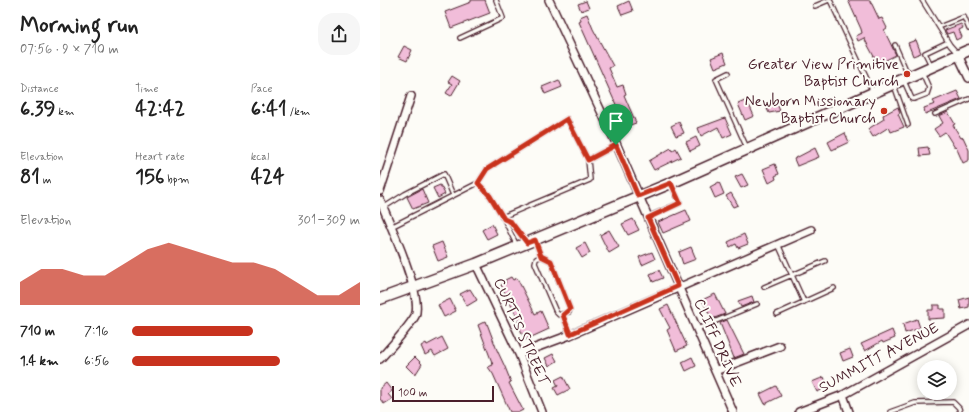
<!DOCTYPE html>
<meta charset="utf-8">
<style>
:root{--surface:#fff;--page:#f6f6f6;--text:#222;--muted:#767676;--accent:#c8321e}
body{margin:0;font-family:Mynerve,sans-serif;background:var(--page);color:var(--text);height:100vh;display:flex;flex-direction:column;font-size:15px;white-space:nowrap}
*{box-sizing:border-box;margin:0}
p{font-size:13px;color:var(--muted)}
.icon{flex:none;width:22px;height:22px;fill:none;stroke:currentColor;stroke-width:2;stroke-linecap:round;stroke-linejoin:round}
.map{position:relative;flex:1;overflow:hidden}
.drawer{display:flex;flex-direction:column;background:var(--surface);width:380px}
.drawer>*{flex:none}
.controls{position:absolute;left:537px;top:360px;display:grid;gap:8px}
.controls a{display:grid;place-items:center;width:40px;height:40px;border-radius:50%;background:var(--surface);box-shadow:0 2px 10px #0003;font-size:20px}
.scale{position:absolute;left:12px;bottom:10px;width:102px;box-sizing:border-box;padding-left:4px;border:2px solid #4a1f2b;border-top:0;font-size:11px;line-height:14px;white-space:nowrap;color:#4a1f2b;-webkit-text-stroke:3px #fdfcf7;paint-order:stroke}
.pin{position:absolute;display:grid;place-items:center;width:34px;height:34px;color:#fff;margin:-41px -17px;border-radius:50% 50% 50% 0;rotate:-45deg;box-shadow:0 0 4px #0007}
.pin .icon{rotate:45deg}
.round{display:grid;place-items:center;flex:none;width:42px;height:42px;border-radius:16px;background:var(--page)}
.overview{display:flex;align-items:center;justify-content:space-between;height:68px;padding:0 20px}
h1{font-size:22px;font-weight:800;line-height:30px}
.metrics{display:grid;grid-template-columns:repeat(3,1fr);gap:6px;height:68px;padding:4px 20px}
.metrics div{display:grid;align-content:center}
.metrics b{font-size:20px;font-weight:800}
.metrics small{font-size:11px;font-weight:400}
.metrics p{font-size:11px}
.chart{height:112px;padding:8px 20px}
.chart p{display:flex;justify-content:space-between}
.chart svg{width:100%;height:72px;margin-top:4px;fill:var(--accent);opacity:.7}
ul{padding:0 20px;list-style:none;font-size:13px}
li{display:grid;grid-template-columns:64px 48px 1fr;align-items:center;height:30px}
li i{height:10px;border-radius:5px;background:var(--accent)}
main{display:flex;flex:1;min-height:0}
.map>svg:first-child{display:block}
.building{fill:#f1bdd9;stroke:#4a1f2b}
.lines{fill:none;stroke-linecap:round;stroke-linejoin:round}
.service-casing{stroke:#4a1f2b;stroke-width:6}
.minor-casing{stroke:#4a1f2b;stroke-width:10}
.secondary-casing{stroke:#4a1f2b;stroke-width:13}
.service{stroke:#fdfcf7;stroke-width:3.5}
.minor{stroke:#fdfcf7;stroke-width:7}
.secondary{stroke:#fdfcf7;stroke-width:10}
.route-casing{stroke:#fff;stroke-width:8}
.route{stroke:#c8321e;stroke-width:5}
.poi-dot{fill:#c8321e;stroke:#fdfcf7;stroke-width:1.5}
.labels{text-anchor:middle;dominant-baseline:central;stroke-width:4;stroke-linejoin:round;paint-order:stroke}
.poi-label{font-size:15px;fill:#4a1f2b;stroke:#fdfcf7;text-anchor:end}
.street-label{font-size:15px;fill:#4a1f2b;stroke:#fdfcf7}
</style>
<main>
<section class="drawer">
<div class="overview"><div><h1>Morning run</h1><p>07:56 · 9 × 710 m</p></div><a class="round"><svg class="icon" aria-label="share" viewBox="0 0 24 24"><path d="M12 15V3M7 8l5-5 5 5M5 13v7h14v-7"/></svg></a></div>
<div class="metrics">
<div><p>Distance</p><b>6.39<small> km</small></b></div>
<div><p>Time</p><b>42:42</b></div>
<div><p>Pace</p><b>6:41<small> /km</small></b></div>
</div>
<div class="metrics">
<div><p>Elevation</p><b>81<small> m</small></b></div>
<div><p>Heart rate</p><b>156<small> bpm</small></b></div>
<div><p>kcal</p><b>424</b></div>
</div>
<div class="chart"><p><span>Elevation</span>301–309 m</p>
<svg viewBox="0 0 160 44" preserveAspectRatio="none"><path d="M0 44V30L10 22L20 22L30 26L40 26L50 18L60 10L70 6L80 10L90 14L100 18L110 18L120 22L130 30L140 38L150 38L160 30V44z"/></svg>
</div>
<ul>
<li><b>710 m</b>7:16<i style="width:53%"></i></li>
<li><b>1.4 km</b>6:56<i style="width:65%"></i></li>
</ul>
</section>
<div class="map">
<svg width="589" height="412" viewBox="0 0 589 412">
<rect width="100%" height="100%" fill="#fdfcf7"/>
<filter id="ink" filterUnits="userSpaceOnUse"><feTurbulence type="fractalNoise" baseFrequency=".025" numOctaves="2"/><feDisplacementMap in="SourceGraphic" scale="8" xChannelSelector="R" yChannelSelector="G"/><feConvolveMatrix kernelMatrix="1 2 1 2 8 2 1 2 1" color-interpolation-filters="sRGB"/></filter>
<g filter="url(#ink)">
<path class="building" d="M91,0H105L110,13L71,28L65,12L91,2Z
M468,0H490L499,19L502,18L507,28L504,30L516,55L498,64L484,38L478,41L476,36L482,33L481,29Z
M206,1L209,8L201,11L198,4Z
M249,1L253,11L242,15L238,6Z
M207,14L213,29L233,66L229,68L237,87L243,85L246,94L244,95L256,123L244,127L241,119L242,118L199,22L201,21L200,17Z
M581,24L583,28L579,30L582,37L576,40L573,32L567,34L565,30Z
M536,40L541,53L533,56L528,43Z
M24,46L32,50L27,61L18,57Z
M343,53L347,63L335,68L331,58Z
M72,76L80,81L71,96L66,93L72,84L68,82Z
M179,80L182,87L165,94L162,87Z
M577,91L581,99L545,114L544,108L555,104L553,101Z
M367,100L374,116L365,120L358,104Z
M396,101L400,111L389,113L385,105Z
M518,107L520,113L518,114L524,127L511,132L509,127L493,137L488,129L504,119L503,115Z
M568,112L575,124L573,125L581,138L583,137L589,150V160L583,163L576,147L575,148L565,132L559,136L554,129L563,123L559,116Z
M345,118L352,134L343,138L338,127L321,136L318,128Z
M299,122L304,133L296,136L291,126Z
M465,133L469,142L452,150L448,142Z
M316,137L320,146L310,151L306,142Z
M548,147L550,155L540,156L539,148Z
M291,148L292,151L296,148L301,157L274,170L269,161Z
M435,148L439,157L417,166L414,159Z
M395,164L399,174L395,176L396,179L389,183L383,169Z
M362,174L368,185L361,188L355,177Z
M339,182L344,194L335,198L330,187Z
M60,185L65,194L58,198L53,188Z
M42,189L48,203L33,209L27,197Z
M351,193L358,205L353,207L346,196Z
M306,210L311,221L283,233L278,222Z
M253,219L259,230L248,235L242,224Z
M112,224L117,234L107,239L102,230Z
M229,230L239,247L229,253L220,235Z
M364,234L368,244L358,248L356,244L350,247L348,242Z
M62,242L68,257L58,261L52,246Z
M205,243L210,253L202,258L196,248Z
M311,247L316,259L303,264L299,252Z
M272,252L275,259L262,265L259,257Z
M279,270L283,278L273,282L270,274Z
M131,277L133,280L137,278L155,314L161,311L169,329L145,340L137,322L139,321L121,285L126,283L125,280Z
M90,289L97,300L87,306L80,294Z
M335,294L345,314L332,319L322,300Z
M372,296L374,302L361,307L358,301Z
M589,297V307L581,309L579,300Z
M70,299L76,311L64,317L58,305Z
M288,305L307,346L296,351L287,330L290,328L280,309Z
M553,305H560V309H565V318L548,319V310H553Z
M537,319L540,328L525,333L523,324Z
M347,320L364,354L354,358L340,323Z
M106,321L117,350L125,367L131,382L129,383L143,410L139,412H130L113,374L108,367L113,365L98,325Z
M512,330L515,338L503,343L502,341L485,351L481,344Z
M62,337L68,349L55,356L52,351L45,355L41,346L46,343L47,345Z
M470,349L473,357L463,361L460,353Z
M173,354L177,361L169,366L165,358Z
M35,357L42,364L35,375L26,366Z
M312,357L316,366L306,371L302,362Z
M183,376L190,389L178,395L174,388L178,386L175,380Z
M444,377L448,387L437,392L432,382Z
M6,383L12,391L8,394L12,399L4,404L0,399V388Z
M396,386L401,396L385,404L380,394Z"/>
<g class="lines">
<defs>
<path id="service" d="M450,0L493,92
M542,0L570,45L578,54
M435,6L449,0
M559,27L584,17L589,29
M80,38L123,18L116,0
M515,45L529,77
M551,65L545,53L568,42
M348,73L336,79L367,148
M524,81L532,99H534L547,94L549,88L542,72
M514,85L528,125
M555,114L589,99
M208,160L236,145
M98,183L107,169L187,119L208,160L210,180L122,217
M3,208L25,194L64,174L73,195
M268,217L300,203L291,184
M11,227L98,183L110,196L124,219
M155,241L161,256L171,261L190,309L189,312L179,315L176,312L155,263L156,259L161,256
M398,244L424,302
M137,246L124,219L131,222L146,242
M384,287L445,261
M397,314L454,288
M183,315L190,335
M317,329L377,304
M510,412L535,403L573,402L579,408L580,412"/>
<path id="minor" d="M169,0L235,141L353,412
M578,55L589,78
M0,191L31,96
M0,200C9,222 44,297 35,316C29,327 9,349 0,359
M96,264L139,354L162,412
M139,354L190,335L431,230
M335,371L400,346
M463,395L469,412
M419,412L463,395L589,325"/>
<path id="secondary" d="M0,299L96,264L291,183L589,50"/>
</defs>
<use href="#service" class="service-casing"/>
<use href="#minor" class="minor-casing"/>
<use href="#secondary" class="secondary-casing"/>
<use href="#service" class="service"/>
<use href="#minor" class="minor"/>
<use href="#secondary" class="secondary"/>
</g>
</g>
<g class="lines" filter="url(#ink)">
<defs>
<path id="route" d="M187,119L208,160L236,145L258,196L291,183L300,203L268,218L298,286L190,334L183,315L190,309L171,261L161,256L155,240L147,243L131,222L124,219L110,196L98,183L107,169Z"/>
</defs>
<use href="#route" class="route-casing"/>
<use href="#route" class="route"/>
</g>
<g class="poi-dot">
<circle cx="527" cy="74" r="4"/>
<circle cx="504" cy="111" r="4"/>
</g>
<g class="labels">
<g class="poi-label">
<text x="519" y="65">Greater View Primitive<tspan x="519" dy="17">Baptist Church</tspan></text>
<text x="496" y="102">Newborn Missionary<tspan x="496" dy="17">Baptist Church</tspan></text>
</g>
<g class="street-label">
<text transform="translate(141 332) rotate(66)">CURTIS STREET</text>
<text transform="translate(337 343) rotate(66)">CLIFF DRIVE</text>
<text transform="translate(499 358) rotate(-28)">SUMMITT AVENUE</text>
</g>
</g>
</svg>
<div class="controls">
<a><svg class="icon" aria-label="layers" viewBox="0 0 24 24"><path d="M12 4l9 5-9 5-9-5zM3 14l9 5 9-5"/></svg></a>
</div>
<div class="scale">100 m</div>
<div class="pin" style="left:236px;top:145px;background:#1e9e55"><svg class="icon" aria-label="arrive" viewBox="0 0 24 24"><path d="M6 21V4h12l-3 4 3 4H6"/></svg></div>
</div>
</main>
